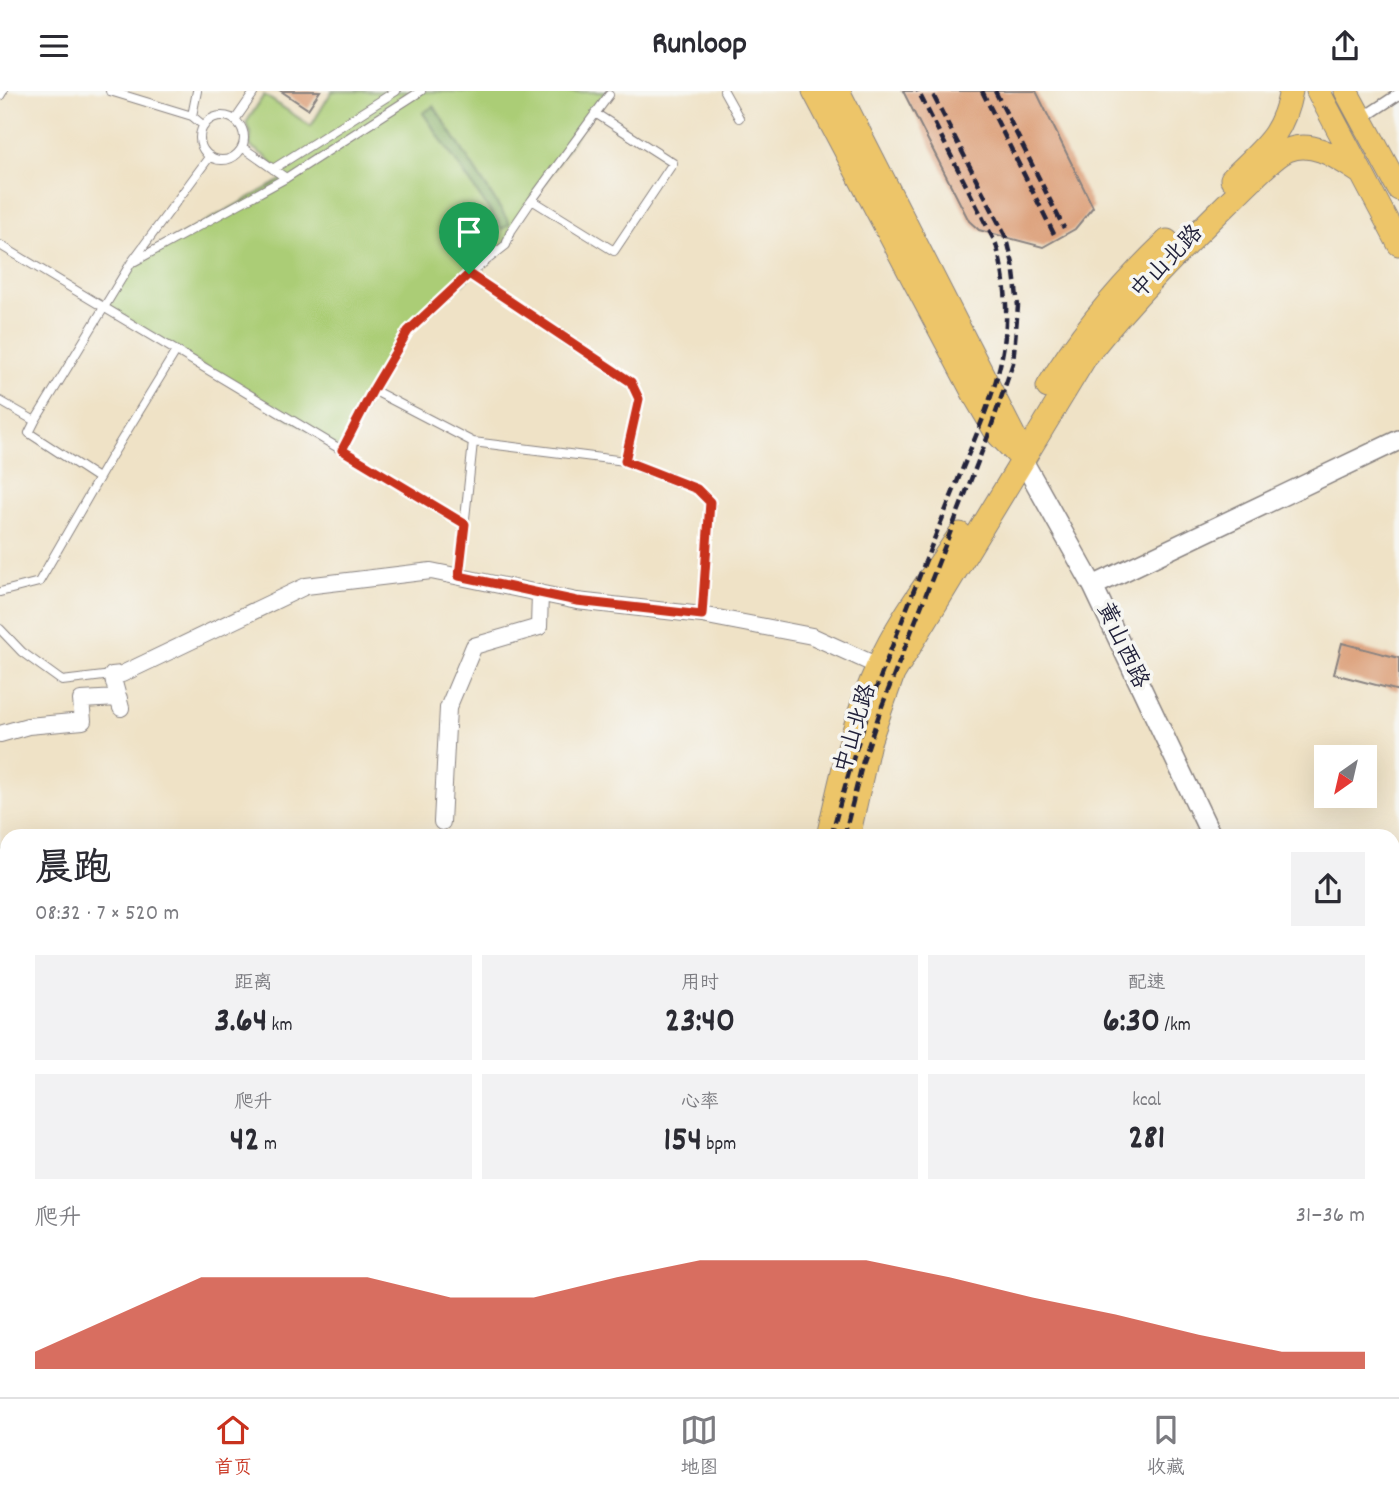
<!DOCTYPE html>
<html lang="zh">
<meta charset="utf-8">
<style>
:root{--surface:#fff;--page:#f2f2f3;--text:#2b2b33;--muted:#7c7c81;--line:#e1e1e2;--accent:#c8321e}
body{margin:0;font-family:Dekko,"LXGW WenKai TC",sans-serif;background:var(--page);color:var(--text);height:100vh;display:flex;flex-direction:column;font-size:26px;white-space:nowrap}
*{box-sizing:border-box;margin:0}
p{font-size:23px;color:var(--muted)}
.icon{flex:none;width:38px;height:38px;fill:none;stroke:currentColor;stroke-width:2;stroke-linecap:round;stroke-linejoin:round}
.map{position:relative;flex:1;overflow:hidden}
.side{position:absolute;left:0px;top:738px;width:1400px;height:569px;display:flex;flex-direction:column;background:var(--surface);border-radius:21px 21px 0 0;box-shadow:0 7px 28px #0002}
.side>*{flex:none}
.needle{width:46px;rotate:214deg}
.tools{position:absolute;left:1314px;top:654px;display:grid;gap:14px}
.tools a{display:grid;place-items:center;width:63px;height:63px;border-radius:0px;background:var(--surface);box-shadow:0 7px 28px #0002;font-size:35px}
.pin{position:absolute;display:grid;place-items:center;width:60px;height:60px;color:#fff;margin:-72px -30px;border-radius:50% 50% 50% 0;rotate:-45deg;box-shadow:0 0 7px #0007}
.pin .icon{rotate:45deg}
.round{display:grid;place-items:center;flex:none;width:74px;height:74px;border-radius:0px;background:var(--page)}
.summary{display:flex;align-items:center;justify-content:space-between;height:119px;padding:0 35px}
h1{font-size:38px;font-weight:700;line-height:52px}
.metrics{display:grid;grid-template-columns:repeat(3,1fr);gap:10px;height:119px;padding:7px 35px}
.metrics div{display:grid;align-content:center;border-radius:0px;background:var(--page);text-align:center}
.metrics b{font-size:35px;font-weight:700}
.metrics small{font-size:19px;font-weight:400}
.metrics p{font-size:19px}
.chart{height:196px;padding:14px 35px}
.chart p{display:flex;justify-content:space-between}
.chart svg{width:100%;height:126px;margin-top:7px;fill:var(--accent);opacity:.7}
header{display:flex;justify-content:space-between;align-items:center;height:91px;padding:0 35px;background:var(--surface);font-size:32px;font-weight:700}
.tabs{display:flex;justify-content:space-around;align-items:center;height:98px;border-top:2px solid var(--line);background:var(--surface);font-size:19px;color:var(--muted)}
.tabs a{display:grid;justify-items:center;gap:4px}
.tabs .on{color:var(--accent)}
.map>svg:first-child{display:block}
.green{fill:#abcd76;stroke:#667858;stroke-width:2}
.forest{fill:#88b067;stroke:#556951;stroke-width:2}
.building{fill:#db9c74}
.lines{fill:none;stroke-linecap:round;stroke-linejoin:round}
.service-casing{stroke:#888280;stroke-width:10}
.pedestrian-casing{stroke:#888280;stroke-width:13}
.minor-casing{stroke:#888280;stroke-width:18}
.tertiary-casing{stroke:#888280;stroke-width:22}
.primary-casing{stroke:#888280;stroke-width:25}
.service{stroke:#fff;stroke-width:8}
.pedestrian{stroke:#fff;stroke-width:10}
.minor{stroke:#fff;stroke-width:16}
.tertiary{stroke:#fff;stroke-width:19}
.primary{stroke:#edc569;stroke-width:23}
.rail{stroke:#22223b;stroke-width:4.5;stroke-dasharray:10 5;stroke-linecap:butt}
.route-casing{stroke:#fff;stroke-width:14}
.route{stroke:#c8321e;stroke-width:9}
.labels{text-anchor:middle;dominant-baseline:central;stroke-width:7;stroke-linejoin:round;paint-order:stroke}
.street-label{font-size:23px;fill:#22223b;stroke:#f6f6f2}
</style>
<header><svg class="icon" aria-label="menu" viewBox="0 0 24 24"><path d="M4 6h16M4 12h16M4 18h16"/></svg>Runloop<svg class="icon" aria-label="share" viewBox="0 0 24 24"><path d="M12 15V3M7 8l5-5 5 5M5 13v7h14v-7"/></svg></header>
<div class="map">
<svg width="1399" height="1306" viewBox="0 0 1399 1306">
<rect width="100%" height="100%" fill="#f6f6f2"/>
<filter id="ink" filterUnits="userSpaceOnUse"><feTurbulence type="fractalNoise" baseFrequency=".0143" numOctaves="2"/><feDisplacementMap in="SourceGraphic" scale="14" xChannelSelector="R" yChannelSelector="G"/><feConvolveMatrix kernelMatrix="1 2 1 2 8 2 1 2 1" color-interpolation-filters="sRGB"/></filter>
<filter id="wash" filterUnits="userSpaceOnUse"><feTurbulence type="fractalNoise" baseFrequency=".00686" numOctaves="4" result="noise"/><feDisplacementMap in="SourceGraphic" scale="28" xChannelSelector="R" yChannelSelector="G"/><feGaussianBlur stdDeviation="1.57" result="paint"/><feColorMatrix in="noise" values="0 0 0 0 0 0 0 0 0 0 0 0 0 0 0 0 0 1.4 0 .05"/><feComposite in="paint" operator="in"/></filter>
<g filter="url(#wash)">
<rect width="100%" height="100%" fill="#efe2c6"/>
<path class="green" d="M332,0L606,1L511,140L506,154L408,240L342,359L104,216L131,172L285,87L266,66L250,55L251,44L246,32L264,4L311,35Z
M7,754V1048L0,1047V755Z"/>
<path class="forest" d="M434,15L510,133L502,138L423,22Z"/>
<g id="blocks">
<path class="building" d="M281,0H320L308,18Z
M903,0H1036L1093,116L1075,138L1043,156L979,139L969,130Z
M1342,552L1399,567V600L1334,583Z"/>
</g>
</g>
<g filter="url(#ink)">
<use href="#blocks" fill-opacity="0" stroke="#888280" stroke-width="2"/>
<g class="lines">
<defs>
<path id="service" d="M110,0L192,25L204,35
M724,0L739,27
M0,5L3,0
M192,25L197,0
M200 47a22 22 0 1 1 44 0a22 22 0 1 1-44 0Z
M235,29L253,3
M242,56L286,87
M273,78L396,0
M532,109L614,160L673,72L595,22
M0,154L465,433
M135,170L286,87L421,0
M469,183L631,291L639,308L625,370L697,398L710,411L702,524
M373,299L473,351L625,370
M0,310L35,330
M342,359L373,299L408,240L469,183L506,154L511,140L532,109L609,4
M98,387L29,342L35,330L131,172L210,65
M459,485L473,351
M0,501L39,491L111,366L176,260
M0,538L22,561L62,590L112,584"/>
<path id="pedestrian" d="M1361,28L1399,3"/>
<path id="minor" d="M121,617L112,584L122,583L306,495L431,480L577,510L702,524L812,545L878,575
M0,643L28,635L83,630L81,609L119,607
M442,731L448,617L474,555L539,536L540,502"/>
<path id="tertiary" d="M1022,368L1093,495L1212,746
M1093,495L1399,349
M1393,938L1399,935
M1393,1135L1399,1146
M989,1306L994,1300"/>
<path id="primary" d="M814,0L976,307L996,341L1022,368
M838,0L1019,355
M1318,0L1399,153
M1346,0L1399,98
M1232,88C1264,56 1282,46 1291,0
M1048,296C1081,241 1120,195 1167,150
M828,746C841,688 853,629 878,575C899,528 932,486 960,443
M848,746L869,651L893,583L1086,265C1132,207 1183,156 1235,105C1245,95 1277,63 1288,59C1314,48 1340,69 1361,82
M672,1306L674,1300
M703,1306L705,1300"/>
</defs>
<use href="#service" class="service-casing"/>
<use href="#pedestrian" class="pedestrian-casing"/>
<use href="#minor" class="minor-casing"/>
<use href="#tertiary" class="tertiary-casing"/>
<use href="#primary" class="primary-casing"/>
<use href="#service" class="service"/>
<use href="#pedestrian" class="pedestrian"/>
<use href="#minor" class="minor"/>
<use href="#tertiary" class="tertiary"/>
<use href="#primary" class="primary"/>
<path class="rail" d="M982,0L1054,143
M995,0L1064,137
M831,746C849,678 869,613 895,548C917,491 939,435 962,379C978,339 998,296 1004,253C1009,218 1005,186 996,153L918,0
M844,746L863,670L882,615L988,345L1013,272L1018,215L1013,173L1007,148L931,0
M685,1306L687,1300
M697,1306L699,1300"/>
</g>
</g>
<g class="lines" filter="url(#ink)">
<defs>
<path id="route" d="M469,183L631,291L639,308L625,370L697,398L710,411L702,524L577,510L459,485L465,433L342,359L373,299L408,240Z"/>
</defs>
<use href="#route" class="route-casing"/>
<use href="#route" class="route"/>
</g>
<g class="labels">
<g class="street-label">
<text transform="translate(1168 172) rotate(-46)">中山北路</text>
<text transform="translate(1121 555) rotate(65)">黄山西路</text>
<text transform="translate(857 638) rotate(-73)">中山北路</text>
</g>
</g>
</svg>
<div class="tools">
<a><svg class="needle" viewBox="-14 -14 28 28"><path d="M0-13l5 13h-10z" fill="#e53935"/><path d="M0 13l5-13h-10z" fill="#7c7c81"/></svg></a>
</div>
<div class="pin" style="left:469px;top:183px;background:#1e9e55"><svg class="icon" aria-label="arrive" viewBox="0 0 24 24"><path d="M6 21V4h12l-3 4 3 4H6"/></svg></div>
<section class="side">
<div class="summary"><div><h1>晨跑</h1><p>08:32 · 7 × 520 m</p></div><a class="round"><svg class="icon" aria-label="share" viewBox="0 0 24 24"><path d="M12 15V3M7 8l5-5 5 5M5 13v7h14v-7"/></svg></a></div>
<div class="metrics">
<div><p>距离</p><b>3.64<small> km</small></b></div>
<div><p>用时</p><b>23:40</b></div>
<div><p>配速</p><b>6:30<small> /km</small></b></div>
</div>
<div class="metrics">
<div><p>爬升</p><b>42<small> m</small></b></div>
<div><p>心率</p><b>154<small> bpm</small></b></div>
<div><p>kcal</p><b>281</b></div>
</div>
<div class="chart"><p><span>爬升</span>31–36 m</p>
<svg viewBox="0 0 160 44" preserveAspectRatio="none"><path d="M0 44V38L10 25L20 12L30 12L40 12L50 19L60 19L70 12L80 6L90 6L100 6L110 12L120 19L130 25L140 32L150 38L160 38V44z"/></svg>
</div>
</section>
</div>
<nav class="tabs">
<a class="on"><svg class="icon" aria-label="home" viewBox="0 0 24 24"><path d="M3 11l9-7 9 7M6 9v11h12V9"/></svg>首页</a>
<a><svg class="icon" aria-label="map" viewBox="0 0 24 24"><path d="M3 6l6-2 6 2 6-2v14l-6 2-6-2-6 2zM9 4v14M15 6v14"/></svg>地图</a>
<a><svg class="icon" aria-label="saved" viewBox="0 0 24 24"><path d="M7 4h10v16l-5-4-5 4z"/></svg>收藏</a>
</nav>
